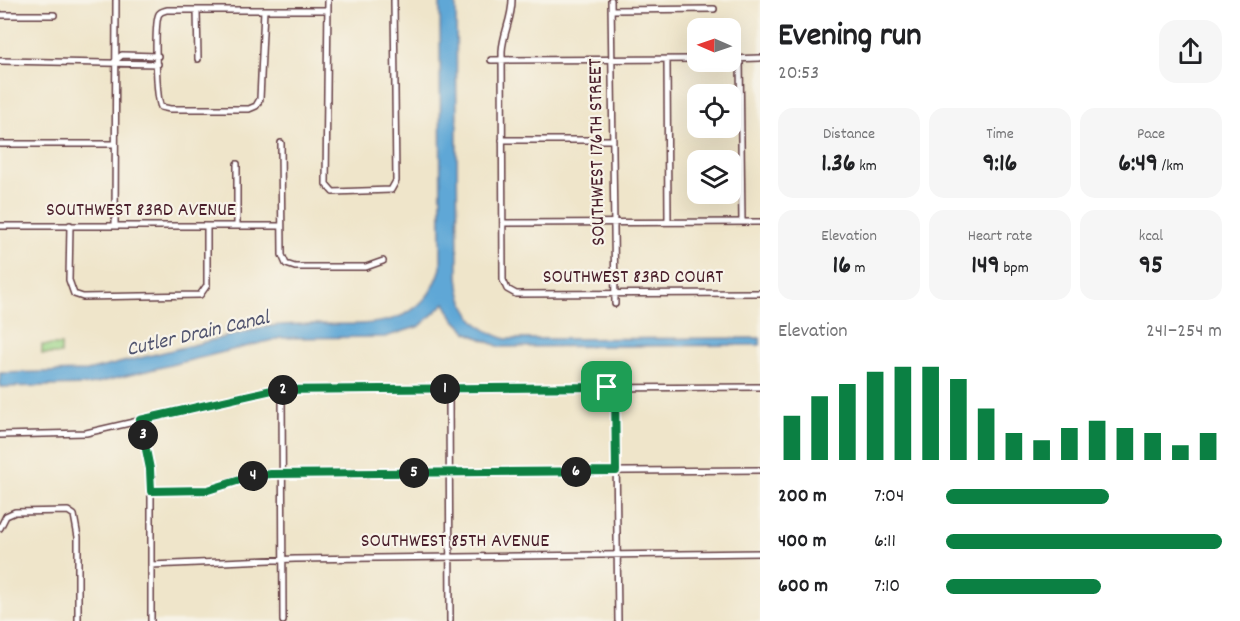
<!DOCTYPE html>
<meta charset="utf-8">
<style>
:root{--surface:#fff;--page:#f6f6f6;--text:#202124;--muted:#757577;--accent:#0b8043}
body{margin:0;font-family:Dekko,sans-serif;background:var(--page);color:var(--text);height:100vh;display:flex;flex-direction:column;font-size:22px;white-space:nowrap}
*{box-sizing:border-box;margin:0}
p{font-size:20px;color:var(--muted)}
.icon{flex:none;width:33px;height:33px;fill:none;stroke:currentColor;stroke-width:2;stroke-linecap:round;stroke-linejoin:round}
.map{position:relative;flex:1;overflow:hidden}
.details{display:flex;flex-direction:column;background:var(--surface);width:480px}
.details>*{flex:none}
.needle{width:39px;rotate:272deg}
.tools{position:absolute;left:687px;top:18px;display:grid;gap:12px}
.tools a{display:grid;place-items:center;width:54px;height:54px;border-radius:12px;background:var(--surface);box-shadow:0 6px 24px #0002;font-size:30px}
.pin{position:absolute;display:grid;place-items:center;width:51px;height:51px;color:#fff;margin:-26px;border-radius:12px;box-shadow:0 3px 9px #0006}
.km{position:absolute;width:30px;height:30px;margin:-15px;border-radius:50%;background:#222;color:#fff;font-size:16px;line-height:30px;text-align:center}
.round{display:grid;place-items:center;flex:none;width:63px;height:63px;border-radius:18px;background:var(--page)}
.head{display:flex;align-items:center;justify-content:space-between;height:102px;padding:0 18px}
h1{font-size:33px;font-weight:800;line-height:45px}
.figures{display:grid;grid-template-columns:repeat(3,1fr);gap:9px;height:102px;padding:6px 18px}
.figures div{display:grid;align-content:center;border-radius:15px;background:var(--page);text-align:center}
.figures b{font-size:26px;font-weight:800}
.figures small{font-size:16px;font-weight:400}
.figures p{font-size:16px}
.chart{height:168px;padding:12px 18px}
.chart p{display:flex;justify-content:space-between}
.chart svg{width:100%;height:108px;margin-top:6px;stroke:var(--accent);stroke-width:6}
ul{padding:0 18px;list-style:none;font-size:20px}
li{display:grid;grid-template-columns:96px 72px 1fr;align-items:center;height:45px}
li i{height:15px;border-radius:8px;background:var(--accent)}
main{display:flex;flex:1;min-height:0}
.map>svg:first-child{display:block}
.green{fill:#9cd588;stroke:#737a5a;stroke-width:1.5}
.water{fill:#5fa7d6;stroke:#546380;stroke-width:1.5}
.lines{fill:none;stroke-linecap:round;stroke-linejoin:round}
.minor-casing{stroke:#633d43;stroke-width:8}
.minor{stroke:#fff;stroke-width:5}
.route-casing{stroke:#fff;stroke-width:12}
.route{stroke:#0b8043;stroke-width:8}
.labels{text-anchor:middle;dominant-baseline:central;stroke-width:4.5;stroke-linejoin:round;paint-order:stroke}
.street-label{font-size:20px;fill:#4a1f2b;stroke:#f7f3e8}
.water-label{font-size:21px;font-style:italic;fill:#52556f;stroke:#f7f3e8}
</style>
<main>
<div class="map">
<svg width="760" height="621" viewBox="0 0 760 621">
<rect width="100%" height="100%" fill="#f7f3e8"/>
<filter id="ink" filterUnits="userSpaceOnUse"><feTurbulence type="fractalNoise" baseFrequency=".0167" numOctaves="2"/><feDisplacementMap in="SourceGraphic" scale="12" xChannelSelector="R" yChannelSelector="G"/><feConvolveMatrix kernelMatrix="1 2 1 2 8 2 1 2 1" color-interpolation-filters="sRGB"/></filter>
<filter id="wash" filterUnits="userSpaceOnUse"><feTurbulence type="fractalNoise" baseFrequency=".008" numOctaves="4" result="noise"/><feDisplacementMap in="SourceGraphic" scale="24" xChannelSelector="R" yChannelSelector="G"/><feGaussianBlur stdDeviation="1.35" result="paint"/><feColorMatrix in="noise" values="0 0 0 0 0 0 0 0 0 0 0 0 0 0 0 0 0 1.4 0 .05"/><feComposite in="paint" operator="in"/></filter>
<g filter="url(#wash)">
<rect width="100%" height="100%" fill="#efe5ca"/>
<path class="green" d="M42,345H61V354H42Z"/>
<path class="water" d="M440,0H456L458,276C460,309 474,329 506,339L760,338V345L500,347L468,333L454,319L445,303L420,326L385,337L281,338L89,385L0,387V373L87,371L266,327C331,315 417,349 441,268Z"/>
</g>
<g filter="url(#ink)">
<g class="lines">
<defs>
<path id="minor" d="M328,0L326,184L333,192L391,190L396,181L394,0
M512,0C512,19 503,33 502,51L503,280L507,289L516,294L760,293
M611,0L615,304
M197,10L198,59
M264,10L260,99L256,106L249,109H170L161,107C156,99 154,22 159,14C161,11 164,11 167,10H328
M612,10L714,9
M0,15H54
M730,59L760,58
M740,59L742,222
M491,60L698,59
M667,60L668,222
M0,61L158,64
M115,61L122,55L158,56
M502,140H613
M281,143L282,255L286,264L295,267H366L383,261
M0,144H113
M237,164V226
M503,223L760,222
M70,225L69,280L74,294L83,297L200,295L207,285V226
M0,226H281
M115,226L116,0
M615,367L618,621
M449,389L450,621
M282,390L283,621
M140,420L151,477V621
M0,435L86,433L272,390L760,387
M151,491L208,490L253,476L271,474L760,470
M0,528L6,516L15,512L68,511L74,515L78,537V621
M151,565L295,559L760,553"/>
</defs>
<use href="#minor" class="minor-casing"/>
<use href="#minor" class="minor"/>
</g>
</g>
<g class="lines" filter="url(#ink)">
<defs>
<path id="route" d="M607,387H615L616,471L271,474L253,476L208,490L151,491L150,469L140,420L272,390Z"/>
</defs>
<use href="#route" class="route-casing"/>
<use href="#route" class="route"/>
</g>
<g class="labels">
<g class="street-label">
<text transform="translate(598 152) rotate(-91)">SOUTHWEST 176TH STREET</text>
<text x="141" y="211">SOUTHWEST 83RD AVENUE</text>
<text x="633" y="278">SOUTHWEST 83RD COURT</text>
<text x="455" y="542">SOUTHWEST 85TH AVENUE</text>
</g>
<g class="water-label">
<text transform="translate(198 335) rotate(-13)">Cutler Drain Canal</text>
</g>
</g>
</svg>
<div class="tools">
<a><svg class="needle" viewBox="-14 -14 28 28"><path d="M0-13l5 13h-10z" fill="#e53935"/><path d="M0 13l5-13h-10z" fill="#757577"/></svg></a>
<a><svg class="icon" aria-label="locate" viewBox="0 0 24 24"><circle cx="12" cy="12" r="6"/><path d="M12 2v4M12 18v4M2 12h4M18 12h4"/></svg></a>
<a><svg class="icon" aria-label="layers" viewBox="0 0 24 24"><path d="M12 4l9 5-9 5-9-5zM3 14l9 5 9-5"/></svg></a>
</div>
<div class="pin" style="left:607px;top:387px;background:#1e9e55"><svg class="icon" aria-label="arrive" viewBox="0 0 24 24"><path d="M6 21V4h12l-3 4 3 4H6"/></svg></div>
<b class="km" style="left:445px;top:389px">1</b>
<b class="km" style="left:283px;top:390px">2</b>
<b class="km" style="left:143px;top:435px">3</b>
<b class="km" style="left:253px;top:476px">4</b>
<b class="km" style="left:414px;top:473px">5</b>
<b class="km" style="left:576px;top:472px">6</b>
</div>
<section class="details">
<div class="head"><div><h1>Evening run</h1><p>20:53</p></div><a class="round"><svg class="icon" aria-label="share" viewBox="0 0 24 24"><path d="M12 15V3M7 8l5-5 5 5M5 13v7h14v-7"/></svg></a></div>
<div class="figures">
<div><p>Distance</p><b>1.36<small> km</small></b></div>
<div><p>Time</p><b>9:16</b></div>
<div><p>Pace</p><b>6:49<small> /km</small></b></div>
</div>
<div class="figures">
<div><p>Elevation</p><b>16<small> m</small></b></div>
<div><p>Heart rate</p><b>149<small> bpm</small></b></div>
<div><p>kcal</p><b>95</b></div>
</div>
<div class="chart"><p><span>Elevation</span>241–254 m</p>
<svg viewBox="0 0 160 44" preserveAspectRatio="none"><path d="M5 44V26M15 44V18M25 44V13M35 44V8M45 44V6M55 44V6M65 44V11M75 44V23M85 44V33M95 44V36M105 44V31M115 44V28M125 44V31M135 44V33M145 44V38M155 44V33"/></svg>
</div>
<ul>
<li><b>200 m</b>7:04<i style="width:59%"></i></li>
<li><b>400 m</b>6:11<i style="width:100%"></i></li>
<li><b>600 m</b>7:10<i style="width:56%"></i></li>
</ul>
</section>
</main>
